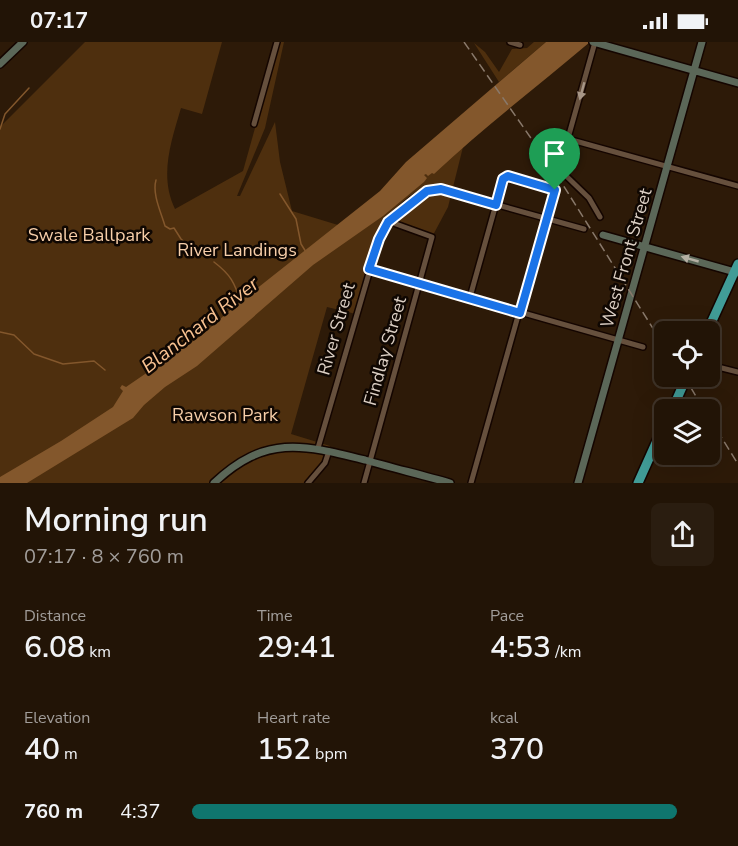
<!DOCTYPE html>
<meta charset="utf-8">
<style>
:root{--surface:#221406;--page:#2a1d10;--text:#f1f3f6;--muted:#a29e9b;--line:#3f3328;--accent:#0f766e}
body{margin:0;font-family:"Nunito Sans",sans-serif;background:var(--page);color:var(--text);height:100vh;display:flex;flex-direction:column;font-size:22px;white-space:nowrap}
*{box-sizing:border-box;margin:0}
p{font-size:20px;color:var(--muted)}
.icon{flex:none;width:33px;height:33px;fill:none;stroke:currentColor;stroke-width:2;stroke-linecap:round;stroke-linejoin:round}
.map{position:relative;height:441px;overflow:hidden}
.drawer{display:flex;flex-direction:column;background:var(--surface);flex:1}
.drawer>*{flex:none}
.buttons{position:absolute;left:654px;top:279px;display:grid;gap:12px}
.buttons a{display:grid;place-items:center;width:66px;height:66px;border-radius:9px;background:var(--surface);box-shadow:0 6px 24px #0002,0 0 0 2px var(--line);font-size:30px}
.pin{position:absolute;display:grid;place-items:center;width:51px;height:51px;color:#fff;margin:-62px -26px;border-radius:50% 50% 50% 0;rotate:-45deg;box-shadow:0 0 6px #0007}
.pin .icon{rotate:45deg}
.round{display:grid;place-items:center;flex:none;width:63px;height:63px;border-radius:9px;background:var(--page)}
.headline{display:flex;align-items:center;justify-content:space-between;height:102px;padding:0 24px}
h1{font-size:33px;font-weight:600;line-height:45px}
.figures{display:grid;grid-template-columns:repeat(3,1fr);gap:9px;height:102px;padding:6px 24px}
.figures div{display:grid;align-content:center}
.figures b{font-size:30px;font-weight:600}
.figures small{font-size:16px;font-weight:400}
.figures p{font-size:16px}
ul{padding:0 24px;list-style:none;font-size:20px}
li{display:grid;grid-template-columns:96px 72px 1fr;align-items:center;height:45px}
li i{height:15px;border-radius:8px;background:var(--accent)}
.status{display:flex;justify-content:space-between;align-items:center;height:42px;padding:0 30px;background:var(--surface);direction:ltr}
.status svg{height:16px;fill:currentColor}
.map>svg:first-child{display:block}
.green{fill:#4e2f0e}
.water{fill:#83572c}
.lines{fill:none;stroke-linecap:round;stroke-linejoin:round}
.stream{stroke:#83572c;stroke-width:1.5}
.street-casing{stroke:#140500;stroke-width:8}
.secondary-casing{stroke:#140500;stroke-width:10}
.highway-casing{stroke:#140500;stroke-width:12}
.street{stroke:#66503d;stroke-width:5}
.secondary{stroke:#5b6758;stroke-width:7}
.highway{stroke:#419c97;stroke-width:9}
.rail{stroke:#89796b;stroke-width:1.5;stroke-dasharray:9 4.5;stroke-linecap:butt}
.oneway{fill:#a79687}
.oneway2{fill:#b5b0a4}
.route-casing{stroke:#fff;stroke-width:12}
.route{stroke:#1a73e8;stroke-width:8}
.labels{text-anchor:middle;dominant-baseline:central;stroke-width:5;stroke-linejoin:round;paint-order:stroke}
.park-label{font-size:18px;fill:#f7cea9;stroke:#0f0702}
.street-label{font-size:18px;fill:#dccfc4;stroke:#0f0702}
.water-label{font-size:20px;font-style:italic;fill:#f8c190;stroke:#0f0702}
</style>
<div class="status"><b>07:17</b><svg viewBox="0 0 49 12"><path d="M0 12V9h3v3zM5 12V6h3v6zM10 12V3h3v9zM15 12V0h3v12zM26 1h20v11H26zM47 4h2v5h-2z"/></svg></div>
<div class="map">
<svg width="738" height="441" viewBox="0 0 738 441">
<rect width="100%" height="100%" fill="#2d1a08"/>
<path class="green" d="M85,0H222L202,72L181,66C171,100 159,134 175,167L243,129L279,0H284L265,86L237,154H240L275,80L280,120L292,169L338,183L342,187L458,87L463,105L448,165L432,195L388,180L356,272L327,265L291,392L330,404L326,417L308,441H0V85Z
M534,0H546L499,40L474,1L485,10L499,30L512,7L527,6Z"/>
<path class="water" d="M546,0H590C538,44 484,85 434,132L432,131L428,134L426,132L424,133L427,136L424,140L383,174L313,223L197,324L165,345L144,363L133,376L27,441H0V435L61,399L113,365L123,349L120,346L122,343L126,345L202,293L236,263L380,149L406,120Z"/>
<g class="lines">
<path class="stream" d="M0,87L5,72L29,46
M156,138C152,152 161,170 165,184L170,187L174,186L181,197L200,213
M280,152L296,177L301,202L306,210
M214,220C231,233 234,240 241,260
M0,290L14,293L34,312L63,322L94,319L105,328"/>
<defs>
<path id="street" d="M510,0L520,3
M254,82L277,0
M568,97L738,144
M560,128L589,156L600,175
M369,227L643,305
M470,255L503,137L508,134L555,148
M710,323L738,330
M318,406L379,197C387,177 414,150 437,146L584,187
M308,441L325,421L329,409
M364,441L432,195L396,182L390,177
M471,441L595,0"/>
<path id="secondary" d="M593,0L738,41
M0,22L23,0
M603,193L738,231
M214,441C265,393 302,402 365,418C393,426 422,433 450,441
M578,441L702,0"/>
<path id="highway" d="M707,290L738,222
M672,368L687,334
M638,441L664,383"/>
</defs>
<use href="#street" class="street-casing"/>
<use href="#secondary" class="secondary-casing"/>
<use href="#highway" class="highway-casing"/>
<use href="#street" class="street"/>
<use href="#secondary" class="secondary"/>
<use href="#highway" class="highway"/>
<path class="rail" d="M464,0L558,135L664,304
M684,334L704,368
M710,377L738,422"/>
</g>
<defs><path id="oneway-solid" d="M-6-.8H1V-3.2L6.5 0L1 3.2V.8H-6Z" transform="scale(1.5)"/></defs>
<use class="oneway" href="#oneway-solid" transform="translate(582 49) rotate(105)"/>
<use class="oneway2" href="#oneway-solid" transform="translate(690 217) rotate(-164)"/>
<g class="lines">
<defs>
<path id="route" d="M508,134L555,148L520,271L369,227L379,197L388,180L427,149L441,147L496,163L503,137Z"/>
</defs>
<use href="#route" class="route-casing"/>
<use href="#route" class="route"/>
</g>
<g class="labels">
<g class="park-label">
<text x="89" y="193">Swale Ballpark</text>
<text x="237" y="208">River Landings</text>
<text x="225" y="373">Rawson Park</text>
</g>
<g class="street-label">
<text transform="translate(626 216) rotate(-74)">West Front Street</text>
<text transform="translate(336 287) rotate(-74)">River Street</text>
<text transform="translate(385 309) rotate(-74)">Findlay Street</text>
</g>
<g class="water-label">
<text transform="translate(200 283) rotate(-38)">Blanchard River</text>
</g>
</g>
</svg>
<div class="buttons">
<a><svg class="icon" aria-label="locate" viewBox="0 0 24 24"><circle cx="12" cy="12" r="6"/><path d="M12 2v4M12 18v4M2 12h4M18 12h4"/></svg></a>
<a><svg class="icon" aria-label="layers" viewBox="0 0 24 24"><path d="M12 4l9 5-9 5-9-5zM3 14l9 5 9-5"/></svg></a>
</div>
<div class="pin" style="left:555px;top:148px;background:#1e9e55"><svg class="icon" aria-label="arrive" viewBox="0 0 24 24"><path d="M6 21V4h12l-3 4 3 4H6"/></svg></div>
</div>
<section class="drawer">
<div class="headline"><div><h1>Morning run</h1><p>07:17 · 8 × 760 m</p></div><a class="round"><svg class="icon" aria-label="share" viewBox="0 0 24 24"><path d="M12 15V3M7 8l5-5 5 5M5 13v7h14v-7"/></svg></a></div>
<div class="figures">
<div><p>Distance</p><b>6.08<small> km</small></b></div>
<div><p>Time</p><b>29:41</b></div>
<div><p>Pace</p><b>4:53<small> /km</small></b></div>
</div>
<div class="figures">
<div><p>Elevation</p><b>40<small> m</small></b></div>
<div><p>Heart rate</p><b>152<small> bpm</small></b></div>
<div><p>kcal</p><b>370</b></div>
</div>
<ul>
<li><b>760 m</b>4:37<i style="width:93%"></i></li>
</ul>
</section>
